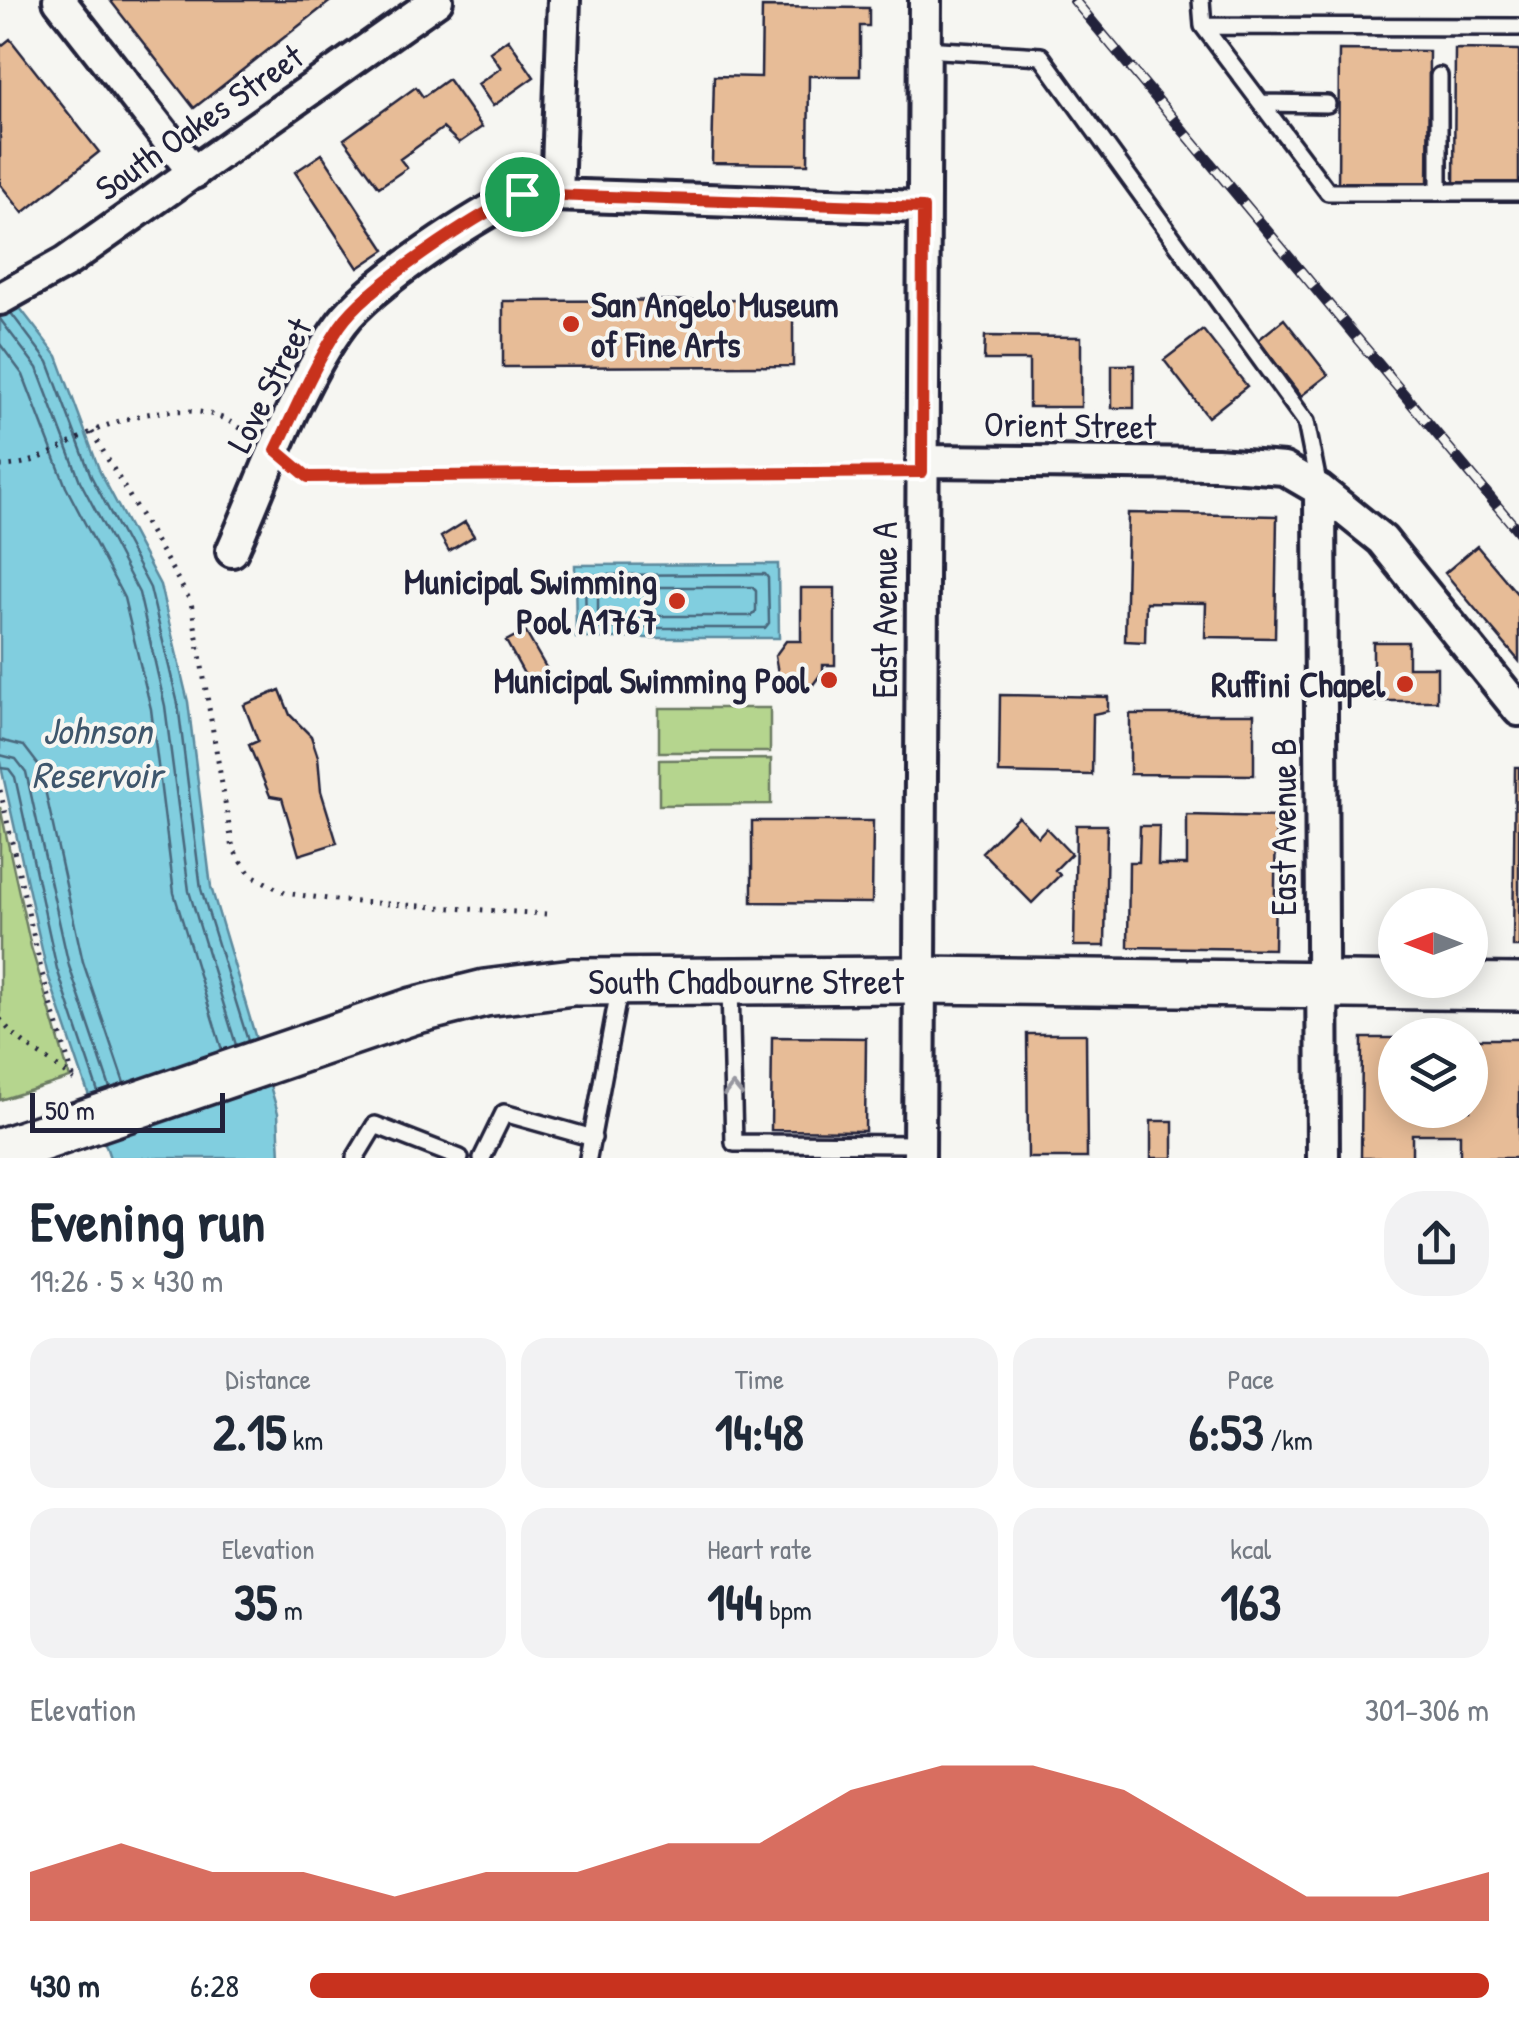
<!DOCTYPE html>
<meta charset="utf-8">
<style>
:root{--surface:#fff;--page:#f2f2f3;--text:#1f2937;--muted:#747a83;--accent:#c8321e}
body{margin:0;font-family:"Patrick Hand",sans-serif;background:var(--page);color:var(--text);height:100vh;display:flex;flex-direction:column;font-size:38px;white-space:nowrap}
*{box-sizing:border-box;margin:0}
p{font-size:32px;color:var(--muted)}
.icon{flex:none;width:55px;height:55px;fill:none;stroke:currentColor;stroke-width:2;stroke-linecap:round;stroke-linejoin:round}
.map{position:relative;height:1158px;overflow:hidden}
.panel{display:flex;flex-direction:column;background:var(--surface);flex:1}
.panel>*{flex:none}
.needle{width:65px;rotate:270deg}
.tools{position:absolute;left:1378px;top:888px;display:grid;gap:20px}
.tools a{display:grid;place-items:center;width:110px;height:110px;border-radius:50%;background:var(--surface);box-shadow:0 5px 25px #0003;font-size:50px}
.scale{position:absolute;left:30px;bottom:25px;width:195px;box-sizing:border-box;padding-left:10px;border:5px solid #22223b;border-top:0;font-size:28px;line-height:35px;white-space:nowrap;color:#22223b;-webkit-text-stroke:8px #f6f6f2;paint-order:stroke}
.pin{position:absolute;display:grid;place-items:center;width:85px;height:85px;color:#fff;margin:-42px;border:5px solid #fff;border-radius:50%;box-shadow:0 2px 10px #0007}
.round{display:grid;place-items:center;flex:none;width:105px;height:105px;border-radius:40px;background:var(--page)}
.headline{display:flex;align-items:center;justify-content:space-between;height:170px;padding:0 30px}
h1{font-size:55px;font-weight:800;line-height:75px}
.metrics{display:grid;grid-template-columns:repeat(3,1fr);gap:15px;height:170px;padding:10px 30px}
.metrics div{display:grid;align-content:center;border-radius:25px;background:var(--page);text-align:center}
.metrics b{font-size:50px;font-weight:800}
.metrics small{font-size:28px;font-weight:400}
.metrics p{font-size:28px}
.chart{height:280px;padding:20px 30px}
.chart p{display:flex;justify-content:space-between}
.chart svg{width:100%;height:180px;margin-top:10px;fill:var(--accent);opacity:.7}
ul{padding:0 30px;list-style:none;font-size:32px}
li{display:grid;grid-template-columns:160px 120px 1fr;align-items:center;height:75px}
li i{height:25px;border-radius:12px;background:var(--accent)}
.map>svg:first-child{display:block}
.green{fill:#b5d58e;stroke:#6c7c64;stroke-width:2.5}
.water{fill:#81cedf;stroke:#5b899d;stroke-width:2.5}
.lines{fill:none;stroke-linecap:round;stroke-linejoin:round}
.shore{stroke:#48677d;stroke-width:2.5}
.building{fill:#e7bc97;stroke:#22223b;stroke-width:2.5}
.lane-casing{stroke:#22223b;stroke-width:22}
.street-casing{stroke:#22223b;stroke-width:38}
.secondary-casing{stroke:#22223b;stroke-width:52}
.path{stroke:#22223b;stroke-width:5;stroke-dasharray:2.5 8;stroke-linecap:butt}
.lane{stroke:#f6f6f2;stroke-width:15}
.street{stroke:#f6f6f2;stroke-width:30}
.secondary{stroke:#f6f6f2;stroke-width:45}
.rail-casing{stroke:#22223b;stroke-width:11}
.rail{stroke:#f6f6f2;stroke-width:8;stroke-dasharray:22;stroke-linecap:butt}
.secondary-bridge-casing{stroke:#22223b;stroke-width:52;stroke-linecap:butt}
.secondary-bridge{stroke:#f6f6f2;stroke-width:45}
.oneway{stroke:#9797a0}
.route-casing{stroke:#fff;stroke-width:20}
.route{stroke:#c8321e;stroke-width:12}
.poi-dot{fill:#c8321e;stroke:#f6f6f2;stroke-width:4}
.labels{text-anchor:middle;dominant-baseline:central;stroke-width:8;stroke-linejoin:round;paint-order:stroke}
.street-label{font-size:35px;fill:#22223b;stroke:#f6f6f2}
.poi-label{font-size:35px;font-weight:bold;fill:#22223b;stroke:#f6f6f2;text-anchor:end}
.water-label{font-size:38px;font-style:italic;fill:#3e566c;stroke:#f6f6f2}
</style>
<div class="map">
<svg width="1519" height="1158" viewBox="0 0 1519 1158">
<rect width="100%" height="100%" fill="#f6f6f2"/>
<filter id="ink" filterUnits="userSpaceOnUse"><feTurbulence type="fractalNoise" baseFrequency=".01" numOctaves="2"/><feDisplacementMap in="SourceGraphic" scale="20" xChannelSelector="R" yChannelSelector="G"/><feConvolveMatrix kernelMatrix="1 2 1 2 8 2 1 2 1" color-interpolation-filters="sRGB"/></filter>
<g filter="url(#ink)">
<path class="green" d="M659,708H770V752H659Z
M771,759V804L659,805V760Z
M0,807L31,947L70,1078L0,1100Z"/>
<path class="water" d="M0,282L57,356L100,472L160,585L188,702L211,887L278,1113L280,1158H110L47,972L0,762Z
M778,564L779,638H576L575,565Z"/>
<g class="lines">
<path class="shore" d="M11,313L48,362L91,476L150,588L178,704L201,889L248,1041
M0,319L37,368L80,481L139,593L165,706L189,891L236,1045
M0,344L23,375L66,487L124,598L151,709L174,893L222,1050
M765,574L768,578L769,623L765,628H591L586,625L585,579L589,575Z
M603,587H752L756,591V611L751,616H602L598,612V592Z
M0,740L24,746L40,767L83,962L124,1083
M0,755L16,759L26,772L69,966L110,1088
M0,768L9,769L15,777L57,969L98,1092"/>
</g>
<path class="building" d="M110,0H332L194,108Z
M762,7L869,8V26H860V76H809L808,164L712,163L714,76L761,77Z
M10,39L99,152L23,213L0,184V47Z
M508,39L534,77L493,106L478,84L501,68L490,52Z
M1455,49L1519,50V186L1454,185Z
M1339,50L1429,51L1428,189L1338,188Z
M448,79L482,127L459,143L443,128L400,159L407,168L379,187L344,139L416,87L423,97Z
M322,154L385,250L358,268L295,172Z
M793,300V366L503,367V301Z
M1284,319L1328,375L1301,396L1258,340Z
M1203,330L1247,386L1208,417L1164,360Z
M985,336L1081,337V407H1029V360H984Z
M1112,365H1134V408H1112Z
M1128,513L1277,516L1275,638L1205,637L1206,603L1146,602L1145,642L1125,641Z
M465,522L474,536L449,551L441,537Z
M1477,546L1519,596V661L1445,573Z
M801,588H835V665H823V671L812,686L789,687L778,673L775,656L786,641H801Z
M525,631L548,671L528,681L506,641Z
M1373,642H1408V667H1437V701H1373Z
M280,690L290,715L311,736L318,757L321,791L337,843L299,855L282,798L270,796L249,745L258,741L244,705Z
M1000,695L1108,697V711L1093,714L1092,775L999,773Z
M1130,714H1254V775L1130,774Z
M1515,767H1519V947H1513Z
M1187,815L1276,817L1274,949L1128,947L1129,862H1139L1140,826H1159L1158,865H1187Z
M1018,816L1038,837L1046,828L1071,854L1055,870L1060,875L1032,903L982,852Z
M752,821H873L872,903L752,902Z
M1076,825H1107L1105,946H1074Z
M1027,1034H1086L1087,1158H1028Z
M772,1037L866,1038L865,1131L771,1130Z
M1362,1038H1395V1110H1470V1039H1519V1158H1460V1134H1412V1158H1361Z
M1151,1121H1173V1158H1151Z"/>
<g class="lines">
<defs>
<path id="lane" d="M1201,0L1203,26L1328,192H1519
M1203,26L1519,27
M924,49L1041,56L1306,422L1319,488
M1261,103L1327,104
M1439,192V76
M730,987L734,1143L919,1144
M355,1158L375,1125L460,1158
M482,1158L504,1113L593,1138
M588,1158L620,985"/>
<path id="street" d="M59,0L194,173
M557,195L564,0
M0,299L66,262L437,0
M922,461L1217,464L1284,469L1320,490L1382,540L1519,710
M1320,490L1323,1158
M232,551C263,482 297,383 342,323C372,283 476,215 522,194L923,207
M919,1158L925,0"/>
<path id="secondary" d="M573,982L919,980L1519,987"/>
</defs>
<use href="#lane" class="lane-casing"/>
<use href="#street" class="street-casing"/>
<use href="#secondary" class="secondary-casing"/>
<path class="path" d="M92,432L191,602L233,849L250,874L285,893L343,901L546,914
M0,466C33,466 59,449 87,434C124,416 177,403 217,416C229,420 241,429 252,435
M297,467L309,477L897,472
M0,790L42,973L74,1080
M0,1019C24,1050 46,1055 74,1080"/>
<use href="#lane" class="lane"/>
<use href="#street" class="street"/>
<use href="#secondary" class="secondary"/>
<defs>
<path id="rail" d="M1074,0L1519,532"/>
</defs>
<use href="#rail" class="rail-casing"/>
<use href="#rail" class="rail"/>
<defs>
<path id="secondary-bridge" d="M0,1152L413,1011L485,993L573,982"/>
</defs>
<use href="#secondary-bridge" class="secondary-bridge-casing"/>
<use href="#secondary-bridge" class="secondary-bridge"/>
</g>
<defs><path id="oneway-chevron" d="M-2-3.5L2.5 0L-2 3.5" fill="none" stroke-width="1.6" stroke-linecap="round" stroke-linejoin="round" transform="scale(2.5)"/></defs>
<use class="oneway" href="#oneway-chevron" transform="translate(733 1090) rotate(-91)"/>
</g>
<g class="lines" filter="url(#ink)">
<defs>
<path id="route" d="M522,194L923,208L922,472L308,477L276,450C296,408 314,365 340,326C367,286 477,215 522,194Z"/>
</defs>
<use href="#route" class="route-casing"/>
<use href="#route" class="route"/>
</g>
<g class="poi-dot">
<circle cx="571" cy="324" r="10"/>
<circle cx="677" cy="601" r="10"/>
<circle cx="829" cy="680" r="10"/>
<circle cx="1405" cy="684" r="10"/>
</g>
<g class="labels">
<g class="street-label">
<text transform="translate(199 122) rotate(-35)">South Oakes Street</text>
<text transform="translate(269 385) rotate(-63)">Love Street</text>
<text transform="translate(1070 425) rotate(1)">Orient Street</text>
<text transform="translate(884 610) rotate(-90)">East Avenue A</text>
<text transform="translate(1283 827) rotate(-90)">East Avenue B</text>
<text x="746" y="981">South Chadbourne Street</text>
</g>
<g class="poi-label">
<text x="591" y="304" text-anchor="start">San Angelo Museum<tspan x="591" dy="40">of Fine Arts</tspan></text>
<text x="657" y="581">Municipal Swimming<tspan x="657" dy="40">Pool A1767</tspan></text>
<text x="809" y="680">Municipal Swimming Pool</text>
<text x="1385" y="684">Ruffini Chapel</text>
</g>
<g class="water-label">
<text x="97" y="730">Johnson<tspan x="97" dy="44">Reservoir</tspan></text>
</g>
</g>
</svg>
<div class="tools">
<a><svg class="needle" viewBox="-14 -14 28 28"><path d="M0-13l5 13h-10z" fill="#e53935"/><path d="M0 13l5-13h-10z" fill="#747a83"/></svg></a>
<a><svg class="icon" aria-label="layers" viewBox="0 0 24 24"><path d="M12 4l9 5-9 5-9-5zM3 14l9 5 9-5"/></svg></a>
</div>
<div class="scale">50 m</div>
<div class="pin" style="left:522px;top:194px;background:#1e9e55"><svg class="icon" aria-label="arrive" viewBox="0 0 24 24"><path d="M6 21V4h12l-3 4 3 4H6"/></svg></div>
</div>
<section class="panel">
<div class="headline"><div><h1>Evening run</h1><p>19:26 · 5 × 430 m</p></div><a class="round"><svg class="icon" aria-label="share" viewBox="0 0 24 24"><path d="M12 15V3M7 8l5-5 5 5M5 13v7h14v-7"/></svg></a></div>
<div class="metrics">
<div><p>Distance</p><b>2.15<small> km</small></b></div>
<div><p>Time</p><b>14:48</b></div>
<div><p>Pace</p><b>6:53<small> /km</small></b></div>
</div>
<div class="metrics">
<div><p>Elevation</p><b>35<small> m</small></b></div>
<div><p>Heart rate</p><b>144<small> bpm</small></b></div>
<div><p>kcal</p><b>163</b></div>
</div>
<div class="chart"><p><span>Elevation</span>301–306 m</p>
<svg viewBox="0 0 160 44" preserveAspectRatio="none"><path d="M0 44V32L10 25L20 32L30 32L40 38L50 32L60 32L70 25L80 25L90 12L100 6L110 6L120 12L130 25L140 38L150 38L160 32V44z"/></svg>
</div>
<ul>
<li><b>430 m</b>6:28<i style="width:100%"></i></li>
</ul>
</section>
